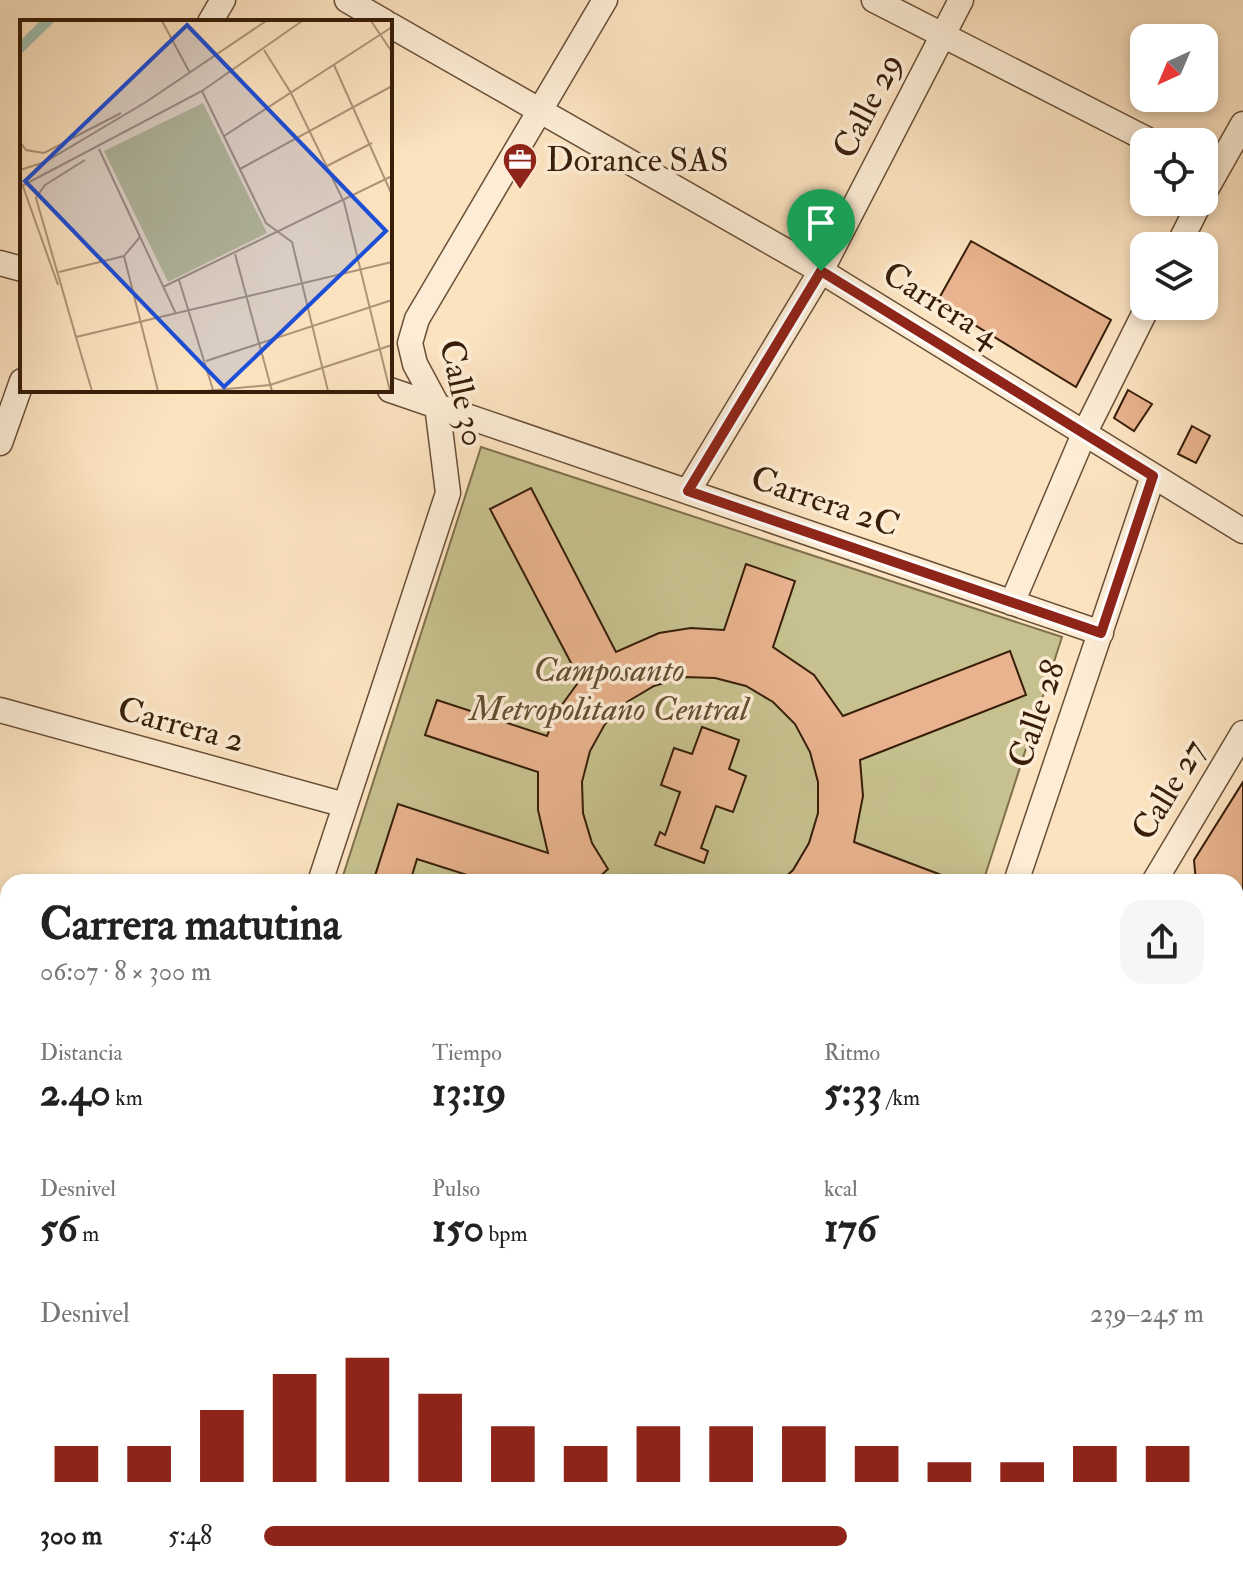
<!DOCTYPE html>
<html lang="es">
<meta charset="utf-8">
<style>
:root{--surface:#fff;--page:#f6f6f6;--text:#222;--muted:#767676;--accent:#8f2418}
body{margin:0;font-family:"IM FELL Double Pica",serif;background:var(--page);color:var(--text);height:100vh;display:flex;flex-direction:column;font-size:30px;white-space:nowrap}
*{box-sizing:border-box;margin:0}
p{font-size:26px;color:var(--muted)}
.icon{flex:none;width:44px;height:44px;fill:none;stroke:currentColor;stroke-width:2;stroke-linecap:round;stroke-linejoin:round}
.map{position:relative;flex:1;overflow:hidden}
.details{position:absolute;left:0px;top:874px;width:1244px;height:708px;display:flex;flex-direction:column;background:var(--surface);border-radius:24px 24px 0 0;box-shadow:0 4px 12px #0003}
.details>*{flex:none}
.needle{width:52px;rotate:224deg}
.tools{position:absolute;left:1130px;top:24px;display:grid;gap:16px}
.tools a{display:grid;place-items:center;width:88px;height:88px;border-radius:16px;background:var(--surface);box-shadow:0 4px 12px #0003;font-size:40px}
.pin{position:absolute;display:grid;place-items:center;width:68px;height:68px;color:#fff;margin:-82px -34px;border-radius:50% 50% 50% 0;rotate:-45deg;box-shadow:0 0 8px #0007}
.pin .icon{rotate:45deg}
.round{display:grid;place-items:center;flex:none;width:84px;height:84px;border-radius:24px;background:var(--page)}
.headline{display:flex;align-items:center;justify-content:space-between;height:136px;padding:0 40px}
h1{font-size:44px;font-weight:700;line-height:60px}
.metrics{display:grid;grid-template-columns:repeat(3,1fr);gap:12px;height:136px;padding:8px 40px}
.metrics div{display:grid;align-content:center}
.metrics b{font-size:40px;font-weight:700}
.metrics small{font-size:22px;font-weight:400}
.metrics p{font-size:22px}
.chart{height:224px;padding:16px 40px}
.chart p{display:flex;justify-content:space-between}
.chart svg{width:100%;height:144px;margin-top:8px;stroke:var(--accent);stroke-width:6}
ul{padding:0 40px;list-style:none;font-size:26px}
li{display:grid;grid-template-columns:128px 96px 1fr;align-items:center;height:60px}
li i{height:20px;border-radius:10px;background:var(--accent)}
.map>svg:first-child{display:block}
.green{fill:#c6c18e;stroke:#7f704c;stroke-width:2}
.building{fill:#e8b38e;stroke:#381e09;stroke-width:2}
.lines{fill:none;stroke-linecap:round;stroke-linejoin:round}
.service-casing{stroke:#694f37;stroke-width:15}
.minor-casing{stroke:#694f37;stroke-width:27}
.primary-casing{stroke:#381e09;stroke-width:41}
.path{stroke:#381e09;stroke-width:5;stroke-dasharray:2 4;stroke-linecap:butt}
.service{stroke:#fdedd6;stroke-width:12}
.minor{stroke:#fdedd6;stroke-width:24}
.primary{stroke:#eec280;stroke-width:38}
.route-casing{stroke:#fff;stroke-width:16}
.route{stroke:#8f2418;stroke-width:10}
.labels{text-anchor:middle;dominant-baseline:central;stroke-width:7;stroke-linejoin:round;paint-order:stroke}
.street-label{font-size:34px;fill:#381e09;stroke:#fdedd6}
.poi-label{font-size:34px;fill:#381e09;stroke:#fdedd6;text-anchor:start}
.park-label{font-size:34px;font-style:italic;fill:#634f31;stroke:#fdedd6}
.inset-road{fill:none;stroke:#ae9477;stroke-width:2}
.view{fill:#1d4ed8;fill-opacity:0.15;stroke:#1d4ed8;stroke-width:4}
.inset-edge{fill:none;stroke:#381e09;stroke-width:4}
</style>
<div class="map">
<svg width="1243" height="1582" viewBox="0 0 1243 1582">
<rect width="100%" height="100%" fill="#fce3c0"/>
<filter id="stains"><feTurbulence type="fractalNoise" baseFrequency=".0025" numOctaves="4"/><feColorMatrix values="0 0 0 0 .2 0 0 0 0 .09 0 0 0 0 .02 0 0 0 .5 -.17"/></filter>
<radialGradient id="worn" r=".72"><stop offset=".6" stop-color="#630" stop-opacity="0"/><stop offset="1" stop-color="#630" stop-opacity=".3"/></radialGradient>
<path class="green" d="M481,447L1062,637L983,882H341Z"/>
<path class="building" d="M971,241L1111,320L1076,387L937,302Z
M1128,390L1152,404L1134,431L1114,418Z
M1192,426L1210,436L1196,463L1178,454Z
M531,488L616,652L659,633L691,628L724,630L746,564L795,581L773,647L814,675L843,716L1010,651L1026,695L860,760L863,796L854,842L960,882H851L838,877L835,882H780L793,870L809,843L818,813V782L810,752L795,724L773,702L746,686L715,678L684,677L654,686L627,702L605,724L590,751L582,782L583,813L592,843L608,869L594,882H489L417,859L410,882H373L398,804L548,853L538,810V772L425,735L437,700L547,736L556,713L580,680L490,509Z
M702,727L739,740L729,769L746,776L733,812L716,806L701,848L708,851L704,863L655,845L660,832L665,835L680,792L661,785L674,748L692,754Z
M1243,782V921L1236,916V882H1196L1194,860Z
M1236,997L1243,1001V1187L1236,1200Z
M1243,1195V1294L1236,1292V1209Z
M1236,1299L1243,1301V1365L1236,1362Z
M1236,1365L1243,1368L1240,1407L1236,1405Z
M192,1574H400L398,1582H198L191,1580Z
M460,1574H524L522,1582H457Z
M524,1574H690L717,1582H522Z"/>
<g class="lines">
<defs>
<path id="service" d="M0,1259L8,1260
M0,1317L8,1318
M1117,1574L1134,1582
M1175,1574L1196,1582
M424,1582L426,1574
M884,1582L886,1574"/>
<path id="minor" d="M347,0L385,22
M874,0L1152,142
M210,22L223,0
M390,25L821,271L1243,531
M1204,193L1243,124
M1178,246L1200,202
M0,263L22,269
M390,390L1101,633
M0,443L22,381
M688,491L821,271L961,0
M1012,603L1084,434L1148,306
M0,710L345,805
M320,882L448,493L437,405L415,364L410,343L417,319L605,0
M1016,882L1153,476
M1154,882L1243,733
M0,943L8,945
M1236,964L1243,968
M117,1582L120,1574"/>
<path id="primary" d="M0,1229L8,1230
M0,1346L8,1348
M1236,1488L1243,1485
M1236,1565L1243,1567
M905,1574L932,1582
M1051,1574L1082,1582"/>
</defs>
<use href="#service" class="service-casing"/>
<use href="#minor" class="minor-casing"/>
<use href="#primary" class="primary-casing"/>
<path class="path" d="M0,1293L8,1295
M68,1582L70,1574"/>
<use href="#service" class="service"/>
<use href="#minor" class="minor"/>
<use href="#primary" class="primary"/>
</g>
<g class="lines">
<defs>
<path id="route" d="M821,271L1153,476L1101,633L688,491Z"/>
</defs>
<use href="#route" class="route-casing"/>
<use href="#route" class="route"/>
</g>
<defs>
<symbol id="office-pin" viewBox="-11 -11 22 30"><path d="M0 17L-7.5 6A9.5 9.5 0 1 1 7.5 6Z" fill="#8f2418" stroke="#fdedd6"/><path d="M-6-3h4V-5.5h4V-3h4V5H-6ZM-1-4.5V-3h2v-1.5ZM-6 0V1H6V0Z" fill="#fff"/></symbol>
</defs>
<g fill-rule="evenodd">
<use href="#office-pin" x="500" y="140" width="40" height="54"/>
</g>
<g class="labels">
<g class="street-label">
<text transform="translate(868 106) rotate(-63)">Calle 29</text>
<text transform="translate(941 305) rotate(32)">Carrera 4</text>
<text transform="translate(462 393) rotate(77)">Calle 30</text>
<text transform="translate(825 502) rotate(19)">Carrera 2C</text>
<text transform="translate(1037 714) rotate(-71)">Calle 28</text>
<text transform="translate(181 725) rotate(15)">Carrera 2</text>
<text transform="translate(1169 790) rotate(-59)">Calle 27</text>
</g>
<g class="poi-label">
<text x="546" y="160">Dorance SAS</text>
</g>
<g class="park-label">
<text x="609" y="670">Camposanto<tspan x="609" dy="39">Metropolitano Central</tspan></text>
</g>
</g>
<g transform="translate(20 20)">
<rect width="372" height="372" fill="#fce3c0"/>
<path d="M183,83L247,213L148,262L84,131Z" fill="#c6c18e"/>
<path d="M20,1H35L0,35V21Z" fill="#a0bfad"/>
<path class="inset-road" d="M142,1L170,53M351,1L372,32M244,30L271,73L324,182L370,371M314,45L372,175M182,71L246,203L272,222L308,371M204,116L372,7M0,122L6,130L24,133L101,93M79,129L156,294M307,146L352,123M220,149L372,66M0,150L25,142L126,82L246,1M0,158L38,265M0,167L182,71L282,1M215,234L252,371M104,236L138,371M39,252L104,236L120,217M159,260L193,370M143,267L372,156M55,314L72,371M56,317L372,242M56,317L16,178L25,165L65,140M186,341L372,280M186,371L250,365L372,325"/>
<path class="view" d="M167,5L366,211L204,367L5,161Z"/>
<rect width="372" height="372" class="inset-edge"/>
</g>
<rect width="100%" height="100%" filter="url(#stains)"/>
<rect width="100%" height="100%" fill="url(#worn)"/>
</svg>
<div class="tools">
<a><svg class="needle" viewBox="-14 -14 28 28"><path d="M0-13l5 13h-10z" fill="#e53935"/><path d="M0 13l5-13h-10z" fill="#767676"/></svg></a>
<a><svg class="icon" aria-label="locate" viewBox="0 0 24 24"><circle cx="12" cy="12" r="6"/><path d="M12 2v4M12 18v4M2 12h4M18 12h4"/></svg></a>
<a><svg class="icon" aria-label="layers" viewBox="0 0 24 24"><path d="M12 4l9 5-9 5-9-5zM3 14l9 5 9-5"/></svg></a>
</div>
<div class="pin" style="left:821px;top:271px;background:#1e9e55"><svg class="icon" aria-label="arrive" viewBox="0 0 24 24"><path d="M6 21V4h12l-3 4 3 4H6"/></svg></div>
<section class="details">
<div class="headline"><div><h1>Carrera matutina</h1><p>06:07 · 8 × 300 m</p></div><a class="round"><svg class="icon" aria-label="share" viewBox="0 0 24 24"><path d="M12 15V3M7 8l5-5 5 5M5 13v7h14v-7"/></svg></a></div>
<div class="metrics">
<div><p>Distancia</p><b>2.40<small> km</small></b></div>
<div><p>Tiempo</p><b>13:19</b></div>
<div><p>Ritmo</p><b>5:33<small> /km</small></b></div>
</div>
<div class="metrics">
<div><p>Desnivel</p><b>56<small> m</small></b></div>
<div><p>Pulso</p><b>150<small> bpm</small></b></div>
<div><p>kcal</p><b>176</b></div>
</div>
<div class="chart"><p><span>Desnivel</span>239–245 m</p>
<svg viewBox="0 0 160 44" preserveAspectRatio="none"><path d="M5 44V33M15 44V33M25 44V22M35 44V11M45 44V6M55 44V17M65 44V27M75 44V33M85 44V27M95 44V27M105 44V27M115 44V33M125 44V38M135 44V38M145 44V33M155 44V33"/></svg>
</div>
<ul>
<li><b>300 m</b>5:48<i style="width:62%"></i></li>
</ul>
</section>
</div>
